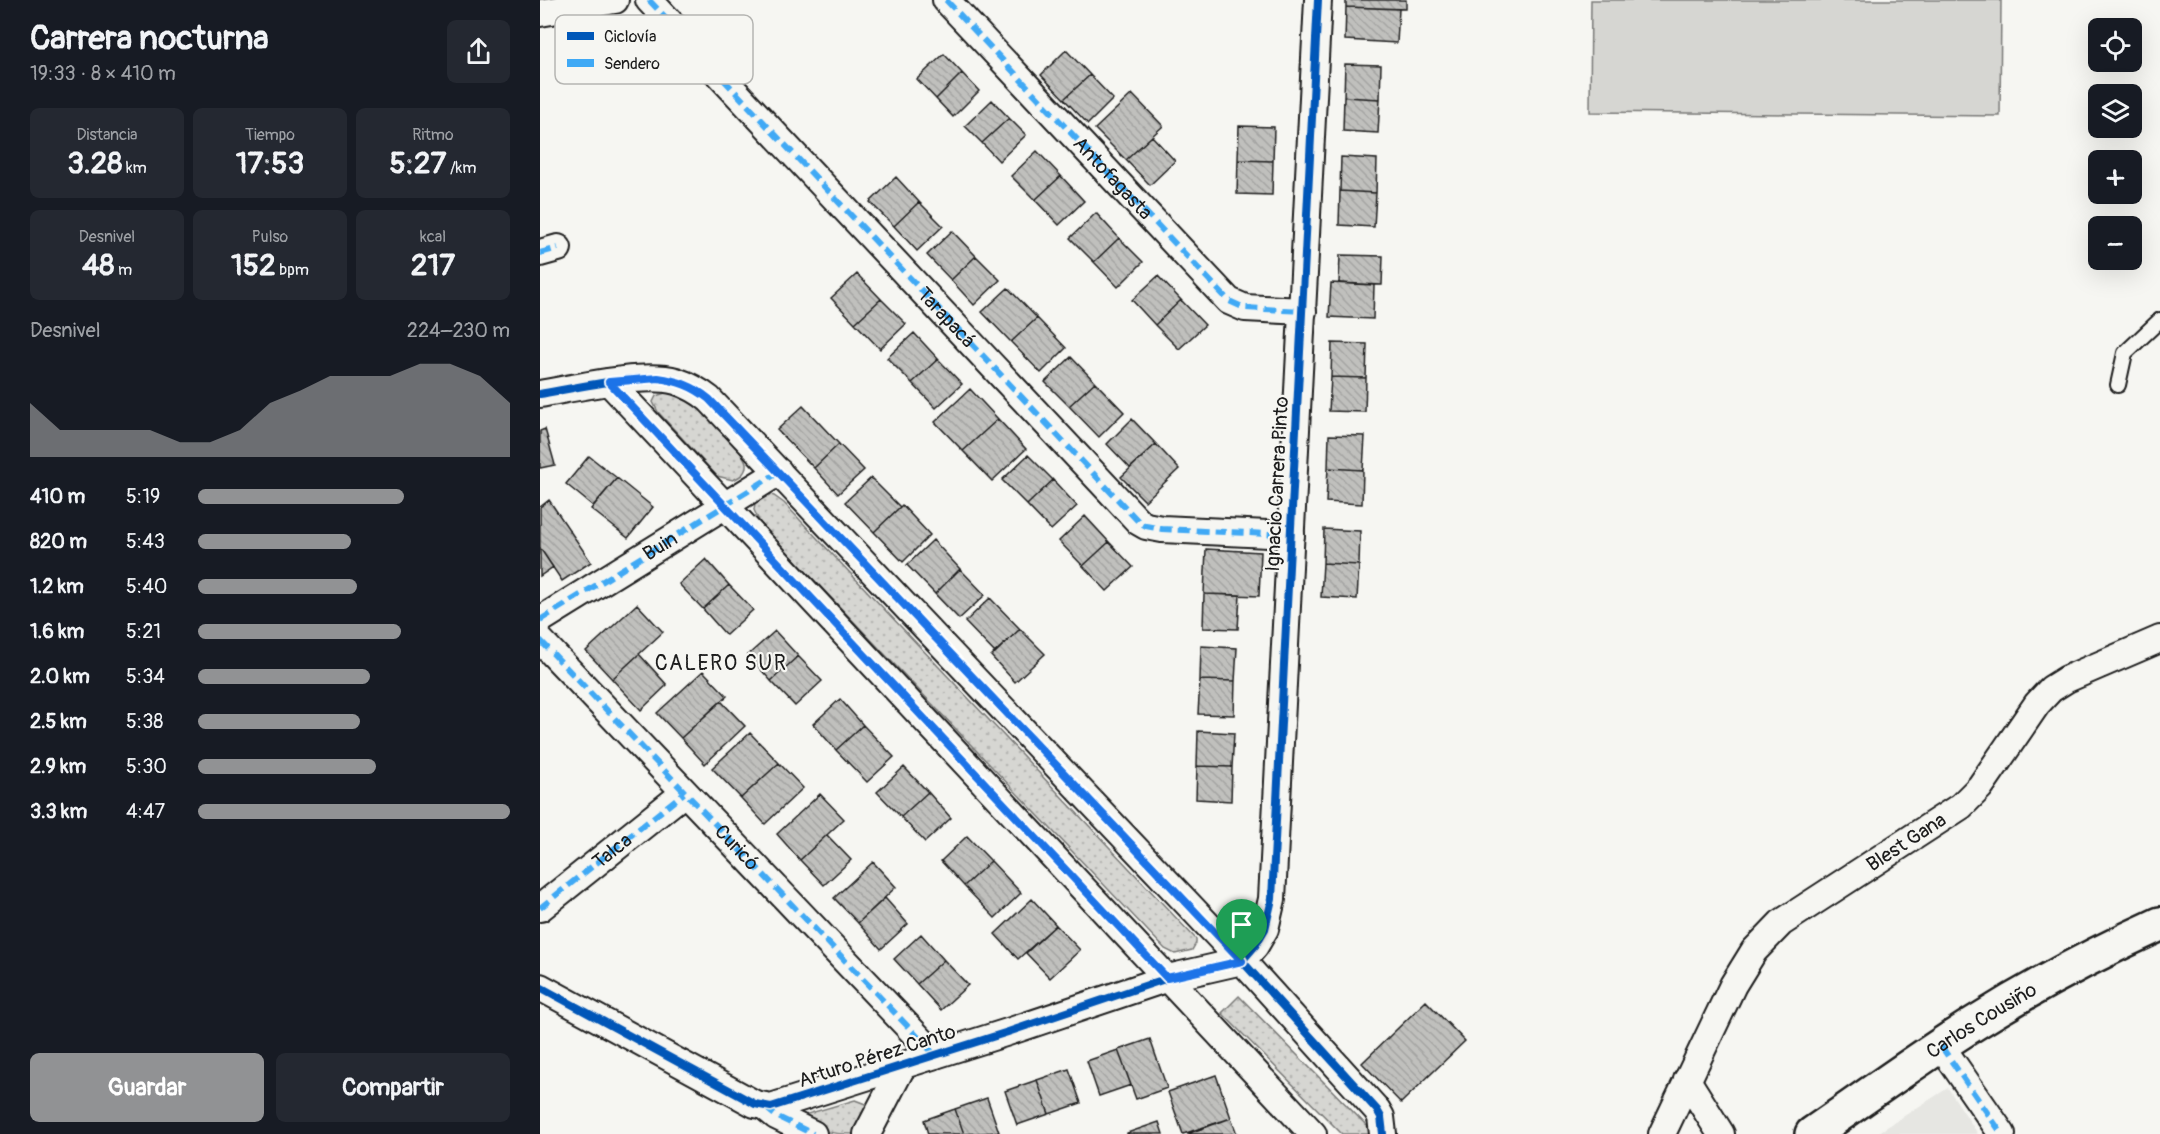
<!DOCTYPE html>
<html lang="es">
<meta charset="utf-8">
<style>
:root{--surface:#171b24;--page:#242831;--text:#f1f3f6;--muted:#9ea1a6;--accent:#919294}
body{margin:0;font-family:Pangolin,sans-serif;background:var(--page);color:var(--text);height:100vh;display:flex;flex-direction:column;font-size:22px;white-space:nowrap}
*{box-sizing:border-box;margin:0}
p{font-size:20px;color:var(--muted)}
.icon{flex:none;width:33px;height:33px;fill:none;stroke:currentColor;stroke-width:2;stroke-linecap:round;stroke-linejoin:round}
.map{position:relative;flex:1;overflow:hidden}
.side{display:flex;flex-direction:column;background:var(--surface);width:540px}
.side>*{flex:none}
.fabs{position:absolute;left:1548px;top:18px;display:grid;gap:12px}
.fabs a{display:grid;place-items:center;width:54px;height:54px;border-radius:9px;background:var(--surface);box-shadow:0 6px 24px #0002;font-size:30px}
.pin{position:absolute;display:grid;place-items:center;width:51px;height:51px;color:#fff;margin:-62px -26px;border-radius:50% 50% 50% 0;rotate:-45deg;box-shadow:0 0 6px #0007}
.pin .icon{rotate:45deg}
.round{display:grid;place-items:center;flex:none;width:63px;height:63px;border-radius:9px;background:var(--page)}
.summary{display:flex;align-items:center;justify-content:space-between;height:102px;padding:0 30px}
h1{font-size:33px;font-weight:700;line-height:45px}
.metrics{display:grid;grid-template-columns:repeat(3,1fr);gap:9px;height:102px;padding:6px 30px}
.metrics div{display:grid;align-content:center;border-radius:9px;background:var(--page);text-align:center}
.metrics b{font-size:30px;font-weight:700}
.metrics small{font-size:16px;font-weight:400}
.metrics p{font-size:16px}
.chart{height:168px;padding:12px 30px}
.chart p{display:flex;justify-content:space-between}
.chart svg{width:100%;height:108px;margin-top:6px;fill:var(--accent);opacity:.7}
.primary-button{display:flex;gap:12px;margin-top:auto;padding:12px 30px}
.primary-button a{flex:1;height:69px;border-radius:9px;background:var(--accent);color:#fff;font-size:24px;font-weight:700;line-height:69px;text-align:center}
.primary-button a+a{background:var(--page);color:var(--text)}
ul{padding:0 30px;list-style:none;font-size:20px}
li{display:grid;grid-template-columns:96px 72px 1fr;align-items:center;height:45px}
li i{height:15px;border-radius:8px;background:var(--accent)}
main{display:flex;flex:1;min-height:0}
.map>svg:first-child{display:block}
.built{fill:#e6e6e2}
.grass{fill:url(#grass-dots);stroke:#797977;stroke-width:1.5}
.pitch{fill:#d6d6d2;stroke:#797977;stroke-width:1.5}
.building{fill:url(#building-back-hatch);stroke:#1c1c1c;stroke-width:1.5}
.lines{fill:none;stroke-linecap:round;stroke-linejoin:round}
.service-casing{stroke:#1c1c1c;stroke-width:18}
.minor-casing{stroke:#1c1c1c;stroke-width:30}
.secondary-casing{stroke:#1c1c1c;stroke-width:38}
.service{stroke:#f6f6f2;stroke-width:14}
.minor{stroke:#f6f6f2;stroke-width:26}
.secondary{stroke:#f6f6f2;stroke-width:33}
.quiet{stroke:#3fa9f5;stroke-width:6;stroke-dasharray:12 6;stroke-linecap:butt}
.cycleway-casing{stroke:#f6f6f2;stroke-width:11}
.cycleway{stroke:#0057b8;stroke-width:8}
.route-casing{stroke:#fff;stroke-width:12}
.route{stroke:#1a73e8;stroke-width:8}
.labels{text-anchor:middle;dominant-baseline:central;stroke-width:4.5;stroke-linejoin:round;paint-order:stroke}
.street-label{font-size:20px;fill:#1c1c1c;stroke:#f6f6f2}
.neighbourhood-label{font-size:21px;letter-spacing:1.5px;fill:#1c1c1c;stroke:#f6f6f2}
.key{fill:#f6f6f2;stroke:#b5b5b2;stroke-width:1.5}
.key-label{font-size:16px;fill:#1c1c1c}
</style>
<main>
<section class="side">
<div class="summary"><div><h1>Carrera nocturna</h1><p>19:33 · 8 × 410 m</p></div><a class="round"><svg class="icon" aria-label="share" viewBox="0 0 24 24"><path d="M12 15V3M7 8l5-5 5 5M5 13v7h14v-7"/></svg></a></div>
<div class="metrics">
<div><p>Distancia</p><b>3.28<small> km</small></b></div>
<div><p>Tiempo</p><b>17:53</b></div>
<div><p>Ritmo</p><b>5:27<small> /km</small></b></div>
</div>
<div class="metrics">
<div><p>Desnivel</p><b>48<small> m</small></b></div>
<div><p>Pulso</p><b>152<small> bpm</small></b></div>
<div><p>kcal</p><b>217</b></div>
</div>
<div class="chart"><p><span>Desnivel</span>224–230 m</p>
<svg viewBox="0 0 160 44" preserveAspectRatio="none"><path d="M0 44V22L10 33L20 33L30 33L40 33L50 38L60 38L70 33L80 22L90 17L100 11L110 11L120 11L130 6L140 6L150 11L160 22V44z"/></svg>
</div>
<ul>
<li><b>410 m</b>5:19<i style="width:66%"></i></li>
<li><b>820 m</b>5:43<i style="width:49%"></i></li>
<li><b>1.2 km</b>5:40<i style="width:51%"></i></li>
<li><b>1.6 km</b>5:21<i style="width:65%"></i></li>
<li><b>2.0 km</b>5:34<i style="width:55%"></i></li>
<li><b>2.5 km</b>5:38<i style="width:52%"></i></li>
<li><b>2.9 km</b>5:30<i style="width:57%"></i></li>
<li><b>3.3 km</b>4:47<i style="width:100%"></i></li>
</ul>
<div class="primary-button"><a>Guardar</a><a>Compartir</a></div>
</section>
<div class="map">
<svg width="1620" height="1134" viewBox="0 0 1620 1134">
<defs>
<pattern id="grass-dots" width="8" height="8" patternUnits="userSpaceOnUse" patternTransform="scale(1.5)"><rect width="8" height="8" fill="#d6d6d2"/><path d="M2 2h.1M6 6h.1" fill="none" stroke="#b7b7b4" stroke-width="1.8" stroke-linecap="round"/></pattern>
<pattern id="building-back-hatch" width="6" height="6" patternUnits="userSpaceOnUse" patternTransform="scale(1.5)"><rect width="6" height="6" fill="#c0c0bd"/><path d="M-1 5l2 2M0 0l6 6M5-1l2 2" fill="none" stroke="#a4a4a2"/></pattern>
</defs>
<rect width="100%" height="100%" fill="#f6f6f2"/>
<filter id="ink" filterUnits="userSpaceOnUse"><feTurbulence type="fractalNoise" baseFrequency=".0167" numOctaves="2"/><feDisplacementMap in="SourceGraphic" scale="12" xChannelSelector="R" yChannelSelector="G"/><feConvolveMatrix kernelMatrix="1 2 1 2 8 2 1 2 1" color-interpolation-filters="sRGB"/></filter>
<g filter="url(#ink)">
<path class="built" d="M1408,1088L1438,1134H1336Z"/>
<path class="grass" d="M128,392C136,393 147,398 154,403C164,410 205,453 206,463C207,473 200,477 193,480L177,476L118,412L113,402L116,396Z
M228,494L234,496L244,503L656,939V943L652,950L635,954L625,949L220,523L214,510L215,503L223,495Z
M699,996L833,1132L831,1134H802L682,1013Z
M315,1100L328,1105L316,1134C293,1134 283,1134 265,1119L267,1114Z"/>
<path class="pitch" d="M1051,0H1461L1460,116L1050,112Z"/>
<path class="building" d="M806,0H866V9L806,7Z
M806,7L859,9L857,43L805,40Z
M526,50L550,75L524,99L501,75Z
M404,54L422,73L396,99L377,79Z
M805,64L841,65L840,99L804,97Z
M422,73L439,91L413,117L396,99Z
M550,75L573,99L548,124L524,99Z
M592,94L623,126L586,160L555,129Z
M804,97L840,99L838,133L803,131Z
M452,100L469,118L442,143L425,126Z
M469,118L486,135L459,161L442,143Z
M699,126L734,127L733,161L698,160Z
M612,136L635,161L610,185L586,160Z
M497,151L521,176L495,200L471,176Z
M801,157L837,159L836,193L800,191Z
M698,160L733,161L732,195L697,194Z
M521,176L544,201L519,225L495,200Z
M356,177L379,202L354,226L330,202Z
M800,191L836,193L834,227L799,225Z
M379,202L403,226L377,251L354,226Z
M556,213L579,238L554,262L530,238Z
M412,231L436,256L411,280L387,255Z
M579,238L603,262L578,287L554,262Z
M800,255L843,256L842,285L799,283Z
M436,256L460,280L434,305L411,280Z
M317,274L341,299L315,323L291,298Z
M618,276L641,300L615,325L592,300Z
M791,283L834,285L833,319L789,317Z
M468,288L497,318L471,342L442,312Z
M341,299L366,324L340,349L315,323Z
M641,300L665,325L639,349L615,325Z
M497,318L526,348L501,373L471,342Z
M374,333L398,359L372,383L347,358Z
M792,343L827,344L826,378L791,377Z
M531,357L555,382L529,406L505,382Z
M398,359L422,384L396,408L372,383Z
M791,377L826,378L825,412L789,411Z
M555,382L584,412L559,437L529,406Z
M430,389L458,419L423,451L395,422Z
M263,406L299,444L274,468L237,430Z
M458,419L486,449L452,481L423,451Z
M592,419L616,444L590,468L567,444Z
M5,429L15,465L0,468V431Z
M789,435L825,436L823,470L788,468Z
M299,444L324,470L298,494L274,468Z
M616,444L639,469L605,501L581,477Z
M488,455L513,480L487,505L462,480Z
M49,456L77,478L53,506L26,484Z
M788,468L823,470L822,504L786,502Z
M77,478L113,507L88,538L51,509Z
M331,478L360,507L334,532L305,502Z
M513,480L537,506L511,530L487,505Z
M9,500L51,562L22,581L0,548V507Z
M362,505L390,535L363,562L334,532Z
M545,516L569,542L543,566L519,541Z
M784,529L820,531L819,565L783,563Z
M393,540L420,569L395,594L367,565Z
M569,542L593,567L567,591L543,566Z
M0,548L13,567L0,576Z
M666,549L721,552L719,596L664,594Z
M166,559L189,585L163,609L139,584Z
M783,563L819,565L817,599L781,597Z
M420,569L445,595L419,619L395,594Z
M189,585L213,610L186,635L163,609Z
M664,594L700,595L698,629L663,628Z
M450,598L480,629L455,653L425,622Z
M97,604L123,632L72,679L46,651Z
M480,629L505,654L475,682L451,656Z
M235,631L258,656L231,681L208,655Z
M661,646L697,648L695,681L660,680Z
M99,654L127,685L101,710L72,679Z
M258,656L282,681L255,706L231,681Z
M163,671L187,696L141,738L117,713Z
M660,680L695,681L694,715L658,714Z
M300,699L323,725L296,750L273,724Z
M181,701L205,726L165,764L141,738Z
M323,725L354,757L327,782L296,750Z
M658,731L694,733L692,767L657,766Z
M210,733L239,763L201,798L172,768Z
M239,763L263,788L225,824L201,798Z
M657,766L692,767L691,801L656,799Z
M364,767L388,792L361,817L337,792Z
M388,792L411,818L385,842L361,817Z
M280,794L304,819L260,860L237,834Z
M287,835L311,860L284,885L260,860Z
M427,836L451,861L424,886L401,861Z
M451,861L481,893L455,918L424,886Z
M333,862L356,887L318,923L294,898Z
M345,898L368,924L341,949L318,923Z
M492,899L516,925L478,959L455,934Z
M516,925L540,950L510,978L486,953Z
M381,934L404,960L377,984L354,959Z
M404,960L428,985L401,1010L377,984Z
M886,1001L925,1041L861,1103L822,1063Z
M610,1039L627,1088L596,1099L578,1050Z
M578,1050L591,1085L559,1096L547,1061Z
M529,1069L541,1103L509,1114L497,1080Z
M676,1075L691,1118L643,1134L628,1092Z
M497,1080L509,1114L477,1125L465,1091Z
M447,1098L459,1132L424,1134L415,1109Z
M415,1109L424,1134H388L384,1120Z
M691,1118L697,1134H647Z
M619,1122L623,1134H587V1133Z"/>
<g class="lines">
<defs>
<path id="service" d="M1578,385L1585,353L1620,320"/>
<g id="minor">
<path d="M109,0L599,522L606,526L622,529L751,535"/>
<path d="M406,0L689,301L705,308L763,311"/>
<path d="M0,13L75,0"/>
<path d="M0,253L18,248"/>
<path d="M69,382L773,1134"/>
<path d="M0,394C35,388 103,372 136,381C148,385 159,391 169,399L702,961L837,1110L841,1117L843,1134"/>
<path d="M0,620L239,472"/>
<path d="M0,640L395,1055"/>
<path d="M0,908L144,793"/>
<path d="M0,987L215,1104L231,1107L468,1032L628,978L702,961L715,946L725,929L732,899L778,0"/>
<path d="M1401,1046L1462,1134"/>
<path d="M1147,1080L1181,1134"/>
<path d="M225,1107L236,1116L273,1134"/>
<path d="M327,1134L363,1065"/>
<path id="s1" d="M1122,1134L1193,985L1214,951L1241,923L1421,806L1440,787L1497,704L1511,689L1527,679L1620,639"/>
</g>
<g id="secondary">
<path id="s2" d="M1272,1134C1326,1097 1379,1058 1435,1023C1494,986 1556,953 1620,924"/>
</g>
</defs>
<use href="#service" class="service-casing"/>
<use href="#minor" class="minor-casing"/>
<use href="#secondary" class="secondary-casing"/>
<use href="#service" class="service"/>
<use href="#minor" class="minor"/>
<use href="#secondary" class="secondary"/>
<g class="quiet">
<path id="s3" d="M109,0L599,522L606,526L622,529L751,535"/>
<path id="s4" d="M406,0L689,301L705,308L763,311"/>
<path d="M0,253L18,248"/>
<path id="s5" d="M0,620L239,472"/>
<path id="s6" d="M0,640L395,1055"/>
<path id="s7" d="M0,908L144,793"/>
<path d="M1401,1046L1462,1134"/>
<path d="M225,1107L236,1116L273,1134"/>
</g>
<defs>
<path id="cycleway" d="M0,394C35,388 103,372 136,381C148,385 159,391 169,399L702,961L837,1110L841,1117L843,1134
M0,987L215,1104L231,1107L468,1032L628,978L702,961L715,946L725,929L732,899L778,0"/>
</defs>
<use href="#cycleway" class="cycleway-casing"/>
<use href="#cycleway" class="cycleway"/>
</g>
</g>
<g class="lines" filter="url(#ink)">
<defs>
<path id="route" d="M118,378C138,381 153,386 169,399L702,961L627,978L69,382Z"/>
</defs>
<use href="#route" class="route-casing"/>
<use href="#route" class="route"/>
</g>
<g class="labels">
<g class="street-label">
<text stroke="none"><textPath href="#s4" startOffset="244">Antofagasta</textPath></text>
<text stroke="none"><textPath href="#s3" startOffset="435">Tarapacá</textPath></text>
<text transform="translate(737 484) rotate(-87)">Ignacio Carrera Pinto</text>
<text stroke="none"><textPath href="#s5" startOffset="141">Buin</textPath></text>
<text stroke="none"><textPath href="#s1" startOffset="393">Blest Gana</textPath></text>
<text stroke="none"><textPath href="#s6" startOffset="286">Curicó</textPath></text>
<text stroke="none"><textPath href="#s7" startOffset="92">Talca</textPath></text>
<text stroke="none"><textPath href="#s2" startOffset="204">Carlos Cousiño</textPath></text>
<text transform="translate(337 1056) rotate(-18)">Arturo Pérez Canto</text>
</g>
<g class="neighbourhood-label">
<text x="181" y="663">CALERO SUR</text>
</g>
</g>
<rect x="15" y="15" width="198" height="69" rx="9" class="key"/>
<rect x="27" y="32" width="27" height="8" fill="#0057b8"/>
<rect x="27" y="59" width="27" height="8" fill="#3fa9f5"/>
<g class="key-label">
<text x="64" y="42">Ciclovía</text>
<text x="64" y="69">Sendero</text>
</g>
</svg>
<div class="fabs">
<a><svg class="icon" aria-label="locate" viewBox="0 0 24 24"><circle cx="12" cy="12" r="6"/><path d="M12 2v4M12 18v4M2 12h4M18 12h4"/></svg></a>
<a><svg class="icon" aria-label="layers" viewBox="0 0 24 24"><path d="M12 4l9 5-9 5-9-5zM3 14l9 5 9-5"/></svg></a>
<a>+</a>
<a>−</a>
</div>
<div class="pin" style="left:702px;top:961px;background:#1e9e55"><svg class="icon" aria-label="arrive" viewBox="0 0 24 24"><path d="M6 21V4h12l-3 4 3 4H6"/></svg></div>
</div>
</main>
